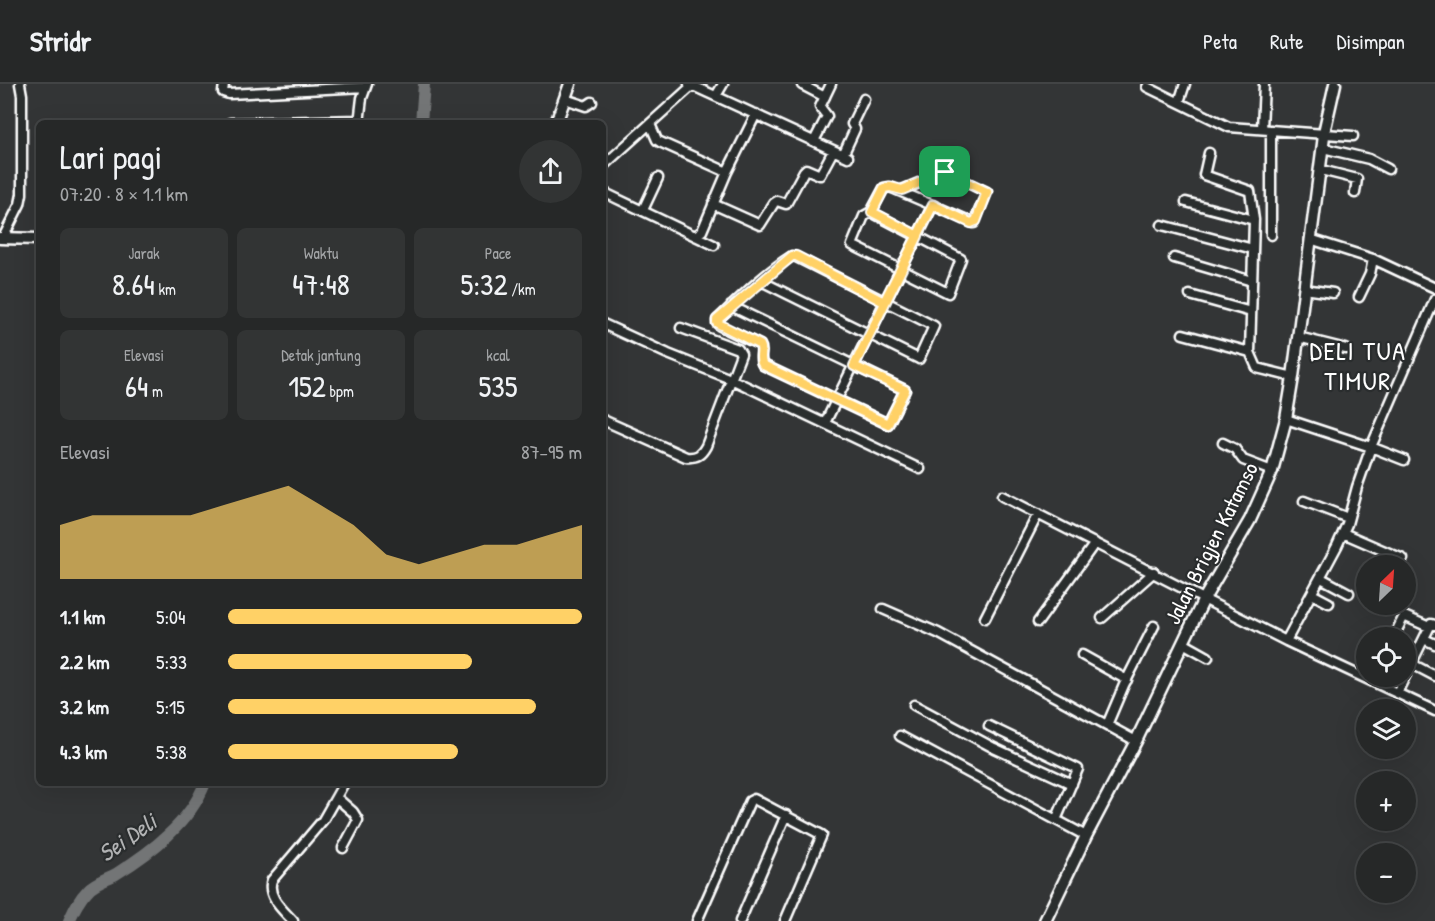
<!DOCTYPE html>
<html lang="id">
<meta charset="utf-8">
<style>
:root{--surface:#262828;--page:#323434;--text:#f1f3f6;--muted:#a4a6a8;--line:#424445;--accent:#ffd166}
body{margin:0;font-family:"Patrick Hand",sans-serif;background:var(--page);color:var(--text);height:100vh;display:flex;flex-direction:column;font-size:22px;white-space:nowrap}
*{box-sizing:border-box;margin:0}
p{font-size:20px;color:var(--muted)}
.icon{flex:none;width:33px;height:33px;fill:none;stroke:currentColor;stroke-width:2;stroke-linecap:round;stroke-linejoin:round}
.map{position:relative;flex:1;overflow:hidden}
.drawer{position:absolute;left:36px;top:36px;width:570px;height:666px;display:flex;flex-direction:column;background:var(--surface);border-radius:9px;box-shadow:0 6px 24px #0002,0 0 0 2px var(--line)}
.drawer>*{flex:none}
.needle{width:39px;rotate:25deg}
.buttons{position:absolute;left:1356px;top:471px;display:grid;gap:12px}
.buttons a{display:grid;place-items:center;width:60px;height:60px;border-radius:50%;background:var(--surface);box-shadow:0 6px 24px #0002,0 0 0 2px var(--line);font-size:30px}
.pin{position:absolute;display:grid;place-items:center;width:51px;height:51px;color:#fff;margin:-26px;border-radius:12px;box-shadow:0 3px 9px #0006}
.round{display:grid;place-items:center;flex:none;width:63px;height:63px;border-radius:32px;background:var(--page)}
.overview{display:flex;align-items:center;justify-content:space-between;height:102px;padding:0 24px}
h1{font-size:33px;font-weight:600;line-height:45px}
.stats{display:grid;grid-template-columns:repeat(3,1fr);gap:9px;height:102px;padding:6px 24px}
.stats div{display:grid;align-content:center;border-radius:9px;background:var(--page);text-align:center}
.stats b{font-size:30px;font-weight:600}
.stats small{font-size:16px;font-weight:400}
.stats p{font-size:16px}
.chart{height:168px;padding:12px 24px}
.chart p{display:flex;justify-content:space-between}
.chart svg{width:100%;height:108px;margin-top:6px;fill:var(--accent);opacity:.7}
ul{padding:0 24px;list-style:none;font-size:20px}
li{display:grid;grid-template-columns:96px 72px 1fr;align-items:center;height:45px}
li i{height:15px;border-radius:8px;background:var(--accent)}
header{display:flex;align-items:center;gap:36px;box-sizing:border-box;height:84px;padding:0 30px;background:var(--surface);border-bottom:2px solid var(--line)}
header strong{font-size:28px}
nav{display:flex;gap:33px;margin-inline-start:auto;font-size:21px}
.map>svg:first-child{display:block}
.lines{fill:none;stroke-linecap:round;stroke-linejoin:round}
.river{stroke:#737576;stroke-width:12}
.minor-casing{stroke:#fff;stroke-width:13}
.major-casing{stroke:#fff;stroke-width:15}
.minor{stroke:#2a2d2e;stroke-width:8}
.major{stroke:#2a2d2e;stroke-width:10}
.route-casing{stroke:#fff;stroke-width:12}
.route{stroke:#ffd166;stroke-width:8}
.labels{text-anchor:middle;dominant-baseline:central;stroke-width:4.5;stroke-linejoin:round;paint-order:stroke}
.street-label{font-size:22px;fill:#fff;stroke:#2a2d2e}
.water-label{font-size:24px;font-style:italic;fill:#b2b3b4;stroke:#2a2d2e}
.quarter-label{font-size:26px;letter-spacing:1.5px;fill:#fff;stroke:#2a2d2e}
</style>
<header>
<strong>Stridr</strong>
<nav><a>Peta</a><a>Rute</a><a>Disimpan</a></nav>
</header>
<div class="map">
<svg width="1435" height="837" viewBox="0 0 1435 837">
<rect width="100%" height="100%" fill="#333536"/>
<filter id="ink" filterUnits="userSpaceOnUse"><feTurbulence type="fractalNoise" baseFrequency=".0167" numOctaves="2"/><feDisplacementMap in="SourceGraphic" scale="12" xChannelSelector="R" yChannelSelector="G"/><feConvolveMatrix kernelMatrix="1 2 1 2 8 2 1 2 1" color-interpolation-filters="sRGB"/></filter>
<g filter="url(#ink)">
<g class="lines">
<path class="river" d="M421,39L424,0
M69,837C74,826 79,815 88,806C95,798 107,795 116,790C151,768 190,739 205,699"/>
<defs>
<path id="minor" d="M224,0L223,8L229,10L365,3
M689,0L848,73
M802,1L825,13
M1147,3L1229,43L1353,52
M716,12L723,0
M565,15L586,22L592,18
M1179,18L1185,0
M230,39L359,36
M359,39L362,14L367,0
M650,40L657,56L660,58L727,88
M1262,45L1264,0
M1271,46V151
M814,57L827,32L820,23L831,0
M1323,64L1369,75L1388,85
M1209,69L1204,91L1250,107L1254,136L1250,268L1257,284L1293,293
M843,71L855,45L852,40L864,15
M603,82L694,0
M1321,86L1357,95L1355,109
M603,108L714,161
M1186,118L1254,136
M713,120L760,141L774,119L777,117L786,120L804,87L806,85L820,91L833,67
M643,126L658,94
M871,128L864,132L852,161L948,209L961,175L871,128L884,104L890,103L974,139L987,108L945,88L902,106
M1162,141L1253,165
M695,152L702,147L727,88L756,30
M3,154L20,120L22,110V11L20,0
M1310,155L1373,175L1435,204
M1174,174L1252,197
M1304,205L1333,209
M1190,211L1251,228
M1359,213L1370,190L1373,175
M731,222L905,306L888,340L763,281C758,274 764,267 760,261L720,242L717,239V236C739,215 766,188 792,172L796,173L934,242L919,275L761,197
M603,240L668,270L733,296L920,385
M1183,250L1250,268
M1298,253L1346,265
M1286,335L1371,363L1357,403L1347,440L1337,462L1286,557
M603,336L686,373C697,374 701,371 706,362L741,270L738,265L681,244
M825,339L933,121
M1223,359L1235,365L1243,376L1272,387
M1404,376L1371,363L1435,215
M1002,412L1286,557L1435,627
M1304,417L1348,434
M1343,449L1403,475
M1321,494L1349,509
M1312,510L1329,519
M883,525L938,549L1136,657
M985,534L1038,430
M1102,534L1154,488
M1038,538L1095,459
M1393,554L1404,532L1429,543
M1424,555L1435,560
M1183,559L1208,573
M1082,571L1127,596
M1412,580L1435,592
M1397,609L1431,540L1435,541
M914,621L994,664L1072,700
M1107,641L1124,601L1154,542
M989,642L1078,685L1056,736
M900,652L1086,752
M337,714L353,728L358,736L343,764
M293,837C283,826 266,812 272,796L323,736L344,699
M697,837L750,717L754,715L822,751L785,837
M740,837L786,731"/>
<path id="major" d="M556,39L570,0
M0,154L39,155
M1045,837L1086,752L1136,657L1204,515L1250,436L1272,387L1286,335L1293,293L1325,44L1335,0"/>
</defs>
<use href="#minor" class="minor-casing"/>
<use href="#major" class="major-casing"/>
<use href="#minor" class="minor"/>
<use href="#major" class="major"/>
</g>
</g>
<g class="lines" filter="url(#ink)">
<defs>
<path id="route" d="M945,88L902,106L890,103L884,104L872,128L918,152L854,282L905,306L888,340L763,281C758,274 764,267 760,261L717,239V236L792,172H796L884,218L933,121L971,139L976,137L987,108L945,88"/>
</defs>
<use href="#route" class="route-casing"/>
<use href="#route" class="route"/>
</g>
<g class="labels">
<g class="street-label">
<text transform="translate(1211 459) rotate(-63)">Jalan Brigjen Katamso</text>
</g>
<g class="water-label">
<text transform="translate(127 753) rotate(-35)">Sei Deli</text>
</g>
<g class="quarter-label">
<text x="1358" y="266">DELI TUA<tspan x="1358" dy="30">TIMUR</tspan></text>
</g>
</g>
</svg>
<div class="buttons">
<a><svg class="needle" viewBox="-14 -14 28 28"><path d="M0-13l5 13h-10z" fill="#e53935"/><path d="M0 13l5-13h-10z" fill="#a4a6a8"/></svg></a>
<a><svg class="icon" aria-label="locate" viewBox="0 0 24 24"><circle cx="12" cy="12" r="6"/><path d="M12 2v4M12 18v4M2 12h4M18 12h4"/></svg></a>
<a><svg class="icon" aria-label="layers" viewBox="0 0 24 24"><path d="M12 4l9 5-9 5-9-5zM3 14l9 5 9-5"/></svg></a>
<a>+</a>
<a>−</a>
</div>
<div class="pin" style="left:945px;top:88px;background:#1e9e55"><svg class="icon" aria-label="arrive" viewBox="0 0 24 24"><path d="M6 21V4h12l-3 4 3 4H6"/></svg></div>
<section class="drawer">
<div class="overview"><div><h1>Lari pagi</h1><p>07:20 · 8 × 1.1 km</p></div><a class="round"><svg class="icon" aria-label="share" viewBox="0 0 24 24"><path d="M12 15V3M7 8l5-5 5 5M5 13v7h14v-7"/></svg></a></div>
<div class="stats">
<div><p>Jarak</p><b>8.64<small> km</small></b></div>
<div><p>Waktu</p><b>47:48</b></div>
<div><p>Pace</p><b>5:32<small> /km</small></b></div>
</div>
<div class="stats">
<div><p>Elevasi</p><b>64<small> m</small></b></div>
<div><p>Detak jantung</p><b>152<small> bpm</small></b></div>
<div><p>kcal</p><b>535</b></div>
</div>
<div class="chart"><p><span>Elevasi</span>87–95 m</p>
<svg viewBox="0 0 160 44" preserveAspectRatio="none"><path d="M0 44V22L10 18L20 18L30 18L40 18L50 14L60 10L70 6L80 14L90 22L100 34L110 38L120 34L130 30L140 30L150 26L160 22V44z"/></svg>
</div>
<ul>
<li><b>1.1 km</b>5:04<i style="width:100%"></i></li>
<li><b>2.2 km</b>5:33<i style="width:69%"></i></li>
<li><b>3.2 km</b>5:15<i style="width:87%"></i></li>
<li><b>4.3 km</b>5:38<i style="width:65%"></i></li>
</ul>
</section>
</div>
